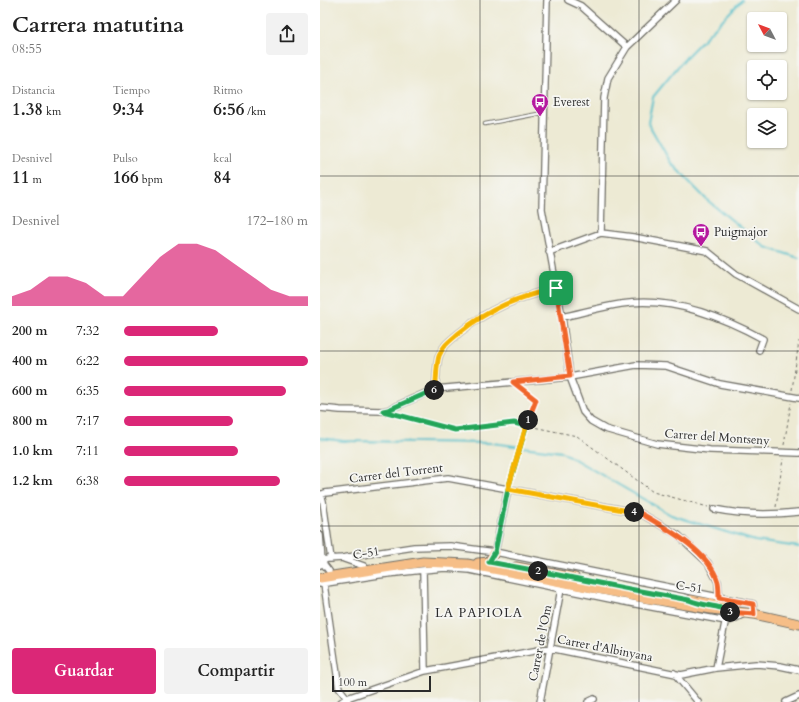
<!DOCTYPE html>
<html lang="es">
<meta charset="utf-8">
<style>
:root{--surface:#fff;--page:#f2f2f2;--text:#222;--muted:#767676;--accent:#db2777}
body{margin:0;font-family:Cardo,serif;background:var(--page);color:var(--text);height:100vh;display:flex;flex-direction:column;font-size:15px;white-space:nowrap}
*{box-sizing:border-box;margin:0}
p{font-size:13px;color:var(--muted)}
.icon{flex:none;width:22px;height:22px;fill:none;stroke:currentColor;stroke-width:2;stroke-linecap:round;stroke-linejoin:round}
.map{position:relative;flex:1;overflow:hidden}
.sheet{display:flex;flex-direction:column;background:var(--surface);width:320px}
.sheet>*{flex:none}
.needle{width:26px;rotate:311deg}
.fabs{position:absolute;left:427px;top:12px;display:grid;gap:8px}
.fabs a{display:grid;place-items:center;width:40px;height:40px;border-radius:4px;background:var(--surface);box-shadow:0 1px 3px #0004;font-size:20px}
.scale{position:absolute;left:12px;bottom:10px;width:99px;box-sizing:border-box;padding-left:4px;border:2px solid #2b2b2b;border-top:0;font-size:11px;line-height:14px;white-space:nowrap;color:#2b2b2b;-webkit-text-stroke:3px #f6f6f2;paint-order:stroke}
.pin{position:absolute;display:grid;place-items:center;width:34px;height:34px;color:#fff;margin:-17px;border-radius:8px;box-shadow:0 2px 6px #0006}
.km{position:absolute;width:20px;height:20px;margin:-10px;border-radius:50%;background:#222;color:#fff;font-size:11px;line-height:20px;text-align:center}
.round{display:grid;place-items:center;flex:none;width:42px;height:42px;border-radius:4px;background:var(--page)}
.head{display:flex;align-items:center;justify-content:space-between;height:68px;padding:0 12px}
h1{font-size:22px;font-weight:800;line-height:30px}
.metrics{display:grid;grid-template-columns:repeat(3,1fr);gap:6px;height:68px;padding:4px 12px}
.metrics div{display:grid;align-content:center}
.metrics b{font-size:17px;font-weight:800}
.metrics small{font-size:11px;font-weight:400}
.metrics p{font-size:11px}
.chart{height:112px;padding:8px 12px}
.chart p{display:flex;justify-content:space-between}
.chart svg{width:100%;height:72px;margin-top:4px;fill:var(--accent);opacity:.7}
.cta{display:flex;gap:8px;margin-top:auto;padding:8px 12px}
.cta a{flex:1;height:46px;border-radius:4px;background:var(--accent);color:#fff;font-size:16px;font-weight:800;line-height:46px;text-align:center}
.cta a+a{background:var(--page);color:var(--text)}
ul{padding:0 12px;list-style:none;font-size:13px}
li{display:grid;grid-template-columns:64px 48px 1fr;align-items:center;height:30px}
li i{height:10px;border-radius:5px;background:var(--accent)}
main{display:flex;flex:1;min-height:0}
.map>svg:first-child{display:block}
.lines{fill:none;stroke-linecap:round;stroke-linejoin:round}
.stream{stroke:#52bfcb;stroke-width:2}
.lane-casing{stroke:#6f6e66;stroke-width:4.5}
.street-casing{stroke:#6f6e66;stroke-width:8}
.primary-casing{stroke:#6f6e66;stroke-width:11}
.path{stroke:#6f6e66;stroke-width:1;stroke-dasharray:3 3;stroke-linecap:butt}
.lane{stroke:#fff;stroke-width:2.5}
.street{stroke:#fff;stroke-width:5.5}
.primary{stroke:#f6be87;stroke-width:9}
.split-1-casing{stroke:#fff;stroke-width:8}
.split-2-casing{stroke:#fff;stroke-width:8}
.split-3-casing{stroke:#fff;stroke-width:8}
.split-4-casing{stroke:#fff;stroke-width:8}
.split-5-casing{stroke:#fff;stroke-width:8}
.split-6-casing{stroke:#fff;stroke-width:8}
.split-7-casing{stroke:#fff;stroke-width:8}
.split-1{stroke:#f0652b;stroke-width:5}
.split-2{stroke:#22a559;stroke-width:5}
.split-3{stroke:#22a559;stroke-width:5}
.split-4{stroke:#f0652b;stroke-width:5}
.split-5{stroke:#f5b400;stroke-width:5}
.split-6{stroke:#22a559;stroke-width:5}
.split-7{stroke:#f5b400;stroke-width:5}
.grid{fill:none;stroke:#2b2b2b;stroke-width:1;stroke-opacity:0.55}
.labels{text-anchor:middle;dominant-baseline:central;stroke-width:3.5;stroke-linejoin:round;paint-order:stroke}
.poi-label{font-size:12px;fill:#2b2b2b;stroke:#f6f6f2;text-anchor:start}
.street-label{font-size:12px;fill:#2b2b2b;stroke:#f6f6f2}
.neighbourhood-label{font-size:13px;letter-spacing:1px;fill:#2b2b2b;stroke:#f6f6f2}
</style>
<main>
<section class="sheet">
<div class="head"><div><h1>Carrera matutina</h1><p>08:55</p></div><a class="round"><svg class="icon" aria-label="share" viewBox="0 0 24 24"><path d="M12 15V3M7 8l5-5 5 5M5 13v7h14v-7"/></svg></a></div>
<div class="metrics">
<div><p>Distancia</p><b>1.38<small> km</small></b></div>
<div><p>Tiempo</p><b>9:34</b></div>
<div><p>Ritmo</p><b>6:56<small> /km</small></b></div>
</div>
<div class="metrics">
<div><p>Desnivel</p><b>11<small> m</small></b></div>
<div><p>Pulso</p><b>166<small> bpm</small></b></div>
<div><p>kcal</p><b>84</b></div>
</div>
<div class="chart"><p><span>Desnivel</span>172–180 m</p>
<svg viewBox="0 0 160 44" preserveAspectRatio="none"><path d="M0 44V38L10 34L20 26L30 26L40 30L50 38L60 38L70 26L80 14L90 6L100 6L110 10L120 18L130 26L140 34L150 38L160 38V44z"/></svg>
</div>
<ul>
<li><b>200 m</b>7:32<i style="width:51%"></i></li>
<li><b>400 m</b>6:22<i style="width:100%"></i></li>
<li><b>600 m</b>6:35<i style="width:88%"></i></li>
<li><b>800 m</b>7:17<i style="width:59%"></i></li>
<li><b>1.0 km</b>7:11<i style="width:62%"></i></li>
<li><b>1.2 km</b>6:38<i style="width:85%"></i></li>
</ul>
<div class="cta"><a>Guardar</a><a>Compartir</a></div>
</section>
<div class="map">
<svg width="479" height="702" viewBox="0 0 479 702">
<rect width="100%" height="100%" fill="#f6f6f2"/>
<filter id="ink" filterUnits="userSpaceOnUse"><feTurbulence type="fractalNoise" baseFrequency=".025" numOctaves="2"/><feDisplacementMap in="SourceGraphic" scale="8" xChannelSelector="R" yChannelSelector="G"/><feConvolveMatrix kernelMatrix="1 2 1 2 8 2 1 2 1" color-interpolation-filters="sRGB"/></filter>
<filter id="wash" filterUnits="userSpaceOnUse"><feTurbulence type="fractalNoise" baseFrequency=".012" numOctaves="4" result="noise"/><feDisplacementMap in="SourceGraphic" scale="16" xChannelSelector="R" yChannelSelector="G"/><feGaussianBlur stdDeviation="0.9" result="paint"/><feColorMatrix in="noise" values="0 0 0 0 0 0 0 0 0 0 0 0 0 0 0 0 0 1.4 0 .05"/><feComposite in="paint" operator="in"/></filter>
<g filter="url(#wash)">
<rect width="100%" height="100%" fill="#edead4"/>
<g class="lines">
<path class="stream" d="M422,0L366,57L333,97L328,123L351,163L387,200L445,247L479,258
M0,438L23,441L172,443L242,452L351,515L435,541L479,547"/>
</g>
</g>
<g filter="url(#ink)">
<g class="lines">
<defs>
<path id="lane" d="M165,124L223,113"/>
<path id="street" d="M227,0L222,209L242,317L250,377L263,412L271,421L285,429L337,444L390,450L479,453
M248,0L261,6L307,47
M281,233L284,98L288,78L307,47L356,0
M229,252L281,233L313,237L387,251L416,274L479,309
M242,317C261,313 281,307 301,304C350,296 401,316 443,339L439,350
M115,389C117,379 116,365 119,356C123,345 131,340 139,333C170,308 198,297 236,288
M0,408L20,410L63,411L68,410L115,389L250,377L316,365L346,366L400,384L479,398
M1,494L3,501L11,559
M0,498L1,495L5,493L128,478L320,513L358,535L388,563L398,582L399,598
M394,509C422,515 451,515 479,512
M0,535L2,562
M175,552L188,489
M24,559L44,566
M2,562L9,571
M0,565L2,562L7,559L22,558L94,547L130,546L175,552L433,604L434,614
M103,570L105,671
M0,584L59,575L103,570L125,568L150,570L300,601L406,621L412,620L424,614
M4,584L19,688L27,698L28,702
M396,668L406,618
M354,673L378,702
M21,702L27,698L105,671L230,648L361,675L396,668L436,664L460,666L479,670
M220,702L241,589
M268,702L274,699
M466,702L479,696"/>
<path id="primary" d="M158,563L169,562L175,552
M196,567L255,578
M0,578L103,562L147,564L325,598L391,609L434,614L479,624
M371,600L400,605"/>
</defs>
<use href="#lane" class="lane-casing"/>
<use href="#street" class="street-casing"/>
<use href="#primary" class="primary-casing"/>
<path class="path" d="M472,390L479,341
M75,414L135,430L194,423L257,436L333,492L388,507
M464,445L471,403
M190,482L206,426L216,400L199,387
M456,507L463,459"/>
<use href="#lane" class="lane"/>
<use href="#street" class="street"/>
<use href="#primary" class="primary"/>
</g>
</g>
<g class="lines" filter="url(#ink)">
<defs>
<path id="split-1" d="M208,420L216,400L193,382L250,376L236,288"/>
<path id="split-2" d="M208,420L188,489L175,552L169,562L218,571"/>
<path id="split-3" d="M218,571L304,588L369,600C380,605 390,605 401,608C405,609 406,611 410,612"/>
<path id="split-4" d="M314,512L320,513C346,528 389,551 398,582C399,587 399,593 399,598L433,604L434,614L410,612"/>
<path id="split-5" d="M202,425L206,426L188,489L314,512"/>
<path id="split-6" d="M114,390L68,410L63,411L135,430L194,423L202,425"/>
<path id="split-7" d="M114,390L115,389C117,379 116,365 119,356C123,345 131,340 139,333C170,308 198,297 236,288"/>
</defs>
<use href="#split-1" class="split-1-casing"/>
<use href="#split-2" class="split-2-casing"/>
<use href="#split-3" class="split-3-casing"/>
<use href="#split-4" class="split-4-casing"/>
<use href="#split-5" class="split-5-casing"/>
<use href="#split-6" class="split-6-casing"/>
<use href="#split-7" class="split-7-casing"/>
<use href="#split-1" class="split-1"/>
<use href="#split-2" class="split-2"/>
<use href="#split-3" class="split-3"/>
<use href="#split-4" class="split-4"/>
<use href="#split-5" class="split-5"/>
<use href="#split-6" class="split-6"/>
<use href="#split-7" class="split-7"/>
</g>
<path class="grid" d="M160,0V702M319,0V702M0,176H479M0,351H479M0,526H479"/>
<defs>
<symbol id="bus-pin" viewBox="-11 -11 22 30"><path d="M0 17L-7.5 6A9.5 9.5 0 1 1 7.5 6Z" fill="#b5179e" stroke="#f6f6f2"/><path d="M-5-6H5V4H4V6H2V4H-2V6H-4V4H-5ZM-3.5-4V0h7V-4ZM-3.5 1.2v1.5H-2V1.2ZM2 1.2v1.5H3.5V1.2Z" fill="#fff"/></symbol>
</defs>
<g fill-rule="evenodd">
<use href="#bus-pin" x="210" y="92" width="20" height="27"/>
<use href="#bus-pin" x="371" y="222" width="20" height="27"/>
</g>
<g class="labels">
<g class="poi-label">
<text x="233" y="102">Everest</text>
<text x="394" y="232">Puigmajor</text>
</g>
<g class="street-label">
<text transform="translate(397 437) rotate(4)">Carrer del Montseny</text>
<text transform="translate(76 473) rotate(-7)">Carrer del Torrent</text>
<text transform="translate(46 553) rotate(-9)">C-51</text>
<text transform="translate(369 587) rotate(8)">C-51</text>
<text transform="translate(220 643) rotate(-79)">Carrer de l'Om</text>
<text transform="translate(285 648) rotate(11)">Carrer d'Albinyana</text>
</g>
<g class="neighbourhood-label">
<text x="159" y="613">LA PAPIOLA</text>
</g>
</g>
</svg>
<div class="fabs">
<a><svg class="needle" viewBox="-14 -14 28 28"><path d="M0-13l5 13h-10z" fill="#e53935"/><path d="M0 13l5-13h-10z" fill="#767676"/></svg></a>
<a><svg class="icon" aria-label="locate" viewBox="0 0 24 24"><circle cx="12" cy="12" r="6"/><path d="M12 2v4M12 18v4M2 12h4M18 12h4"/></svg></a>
<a><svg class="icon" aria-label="layers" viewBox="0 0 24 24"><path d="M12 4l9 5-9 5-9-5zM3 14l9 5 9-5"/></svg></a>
</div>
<div class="scale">100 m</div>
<div class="pin" style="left:236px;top:288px;background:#1e9e55"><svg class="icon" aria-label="arrive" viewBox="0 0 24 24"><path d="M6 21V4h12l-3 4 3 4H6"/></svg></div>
<b class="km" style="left:208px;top:420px">1</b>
<b class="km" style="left:218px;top:571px">2</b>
<b class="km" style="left:410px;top:612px">3</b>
<b class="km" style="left:314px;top:512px">4</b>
<b class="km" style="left:114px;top:390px">6</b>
</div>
</main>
